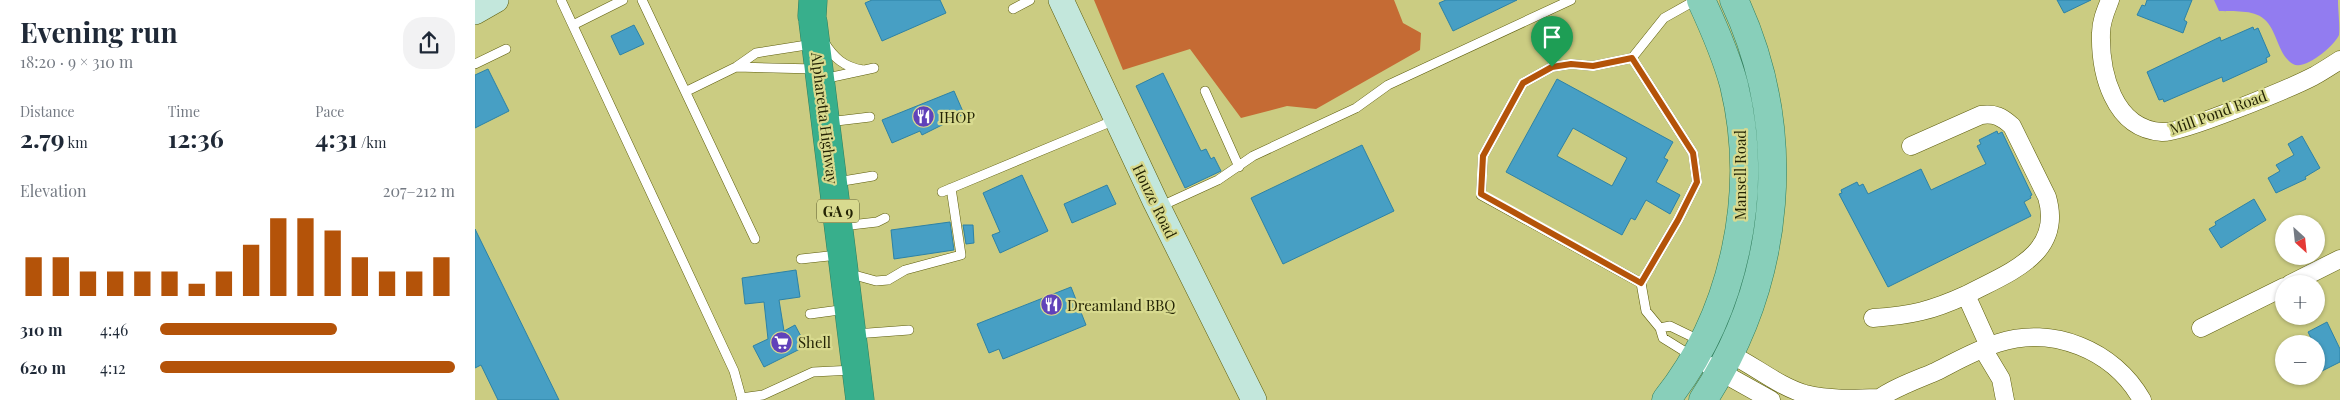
<!DOCTYPE html>
<meta charset="utf-8">
<style>
:root{--surface:#fff;--page:#f2f2f3;--text:#1f2937;--muted:#747a83;--accent:#b45309}
body{margin:0;font-family:"Playfair Display",serif;background:var(--page);color:var(--text);height:100vh;display:flex;flex-direction:column;font-size:19px;white-space:nowrap}
*{box-sizing:border-box;margin:0}
p{font-size:16px;color:var(--muted)}
.icon{flex:none;width:28px;height:28px;fill:none;stroke:currentColor;stroke-width:2;stroke-linecap:round;stroke-linejoin:round}
.map{position:relative;flex:1;overflow:hidden}
.panel{display:flex;flex-direction:column;background:var(--surface);width:475px}
.panel>*{flex:none}
.needle{width:32px;rotate:153deg}
.buttons{position:absolute;left:1800px;top:215px;display:grid;gap:10px}
.buttons a{display:grid;place-items:center;width:50px;height:50px;border-radius:50%;background:var(--surface);box-shadow:0 1px 4px #0004;font-size:25px}
.pin{position:absolute;display:grid;place-items:center;width:42px;height:42px;color:#fff;margin:-51px -21px;border-radius:50% 50% 50% 0;rotate:-45deg;box-shadow:0 0 5px #0007}
.pin .icon{rotate:45deg}
.round{display:grid;place-items:center;flex:none;width:52px;height:52px;border-radius:20px;background:var(--page)}
.headline{display:flex;align-items:center;justify-content:space-between;height:85px;padding:0 20px}
h1{font-size:28px;font-weight:700;line-height:38px}
.figures{display:grid;grid-template-columns:repeat(3,1fr);gap:8px;height:85px;padding:5px 20px}
.figures div{display:grid;align-content:center}
.figures b{font-size:25px;font-weight:700}
.figures small{font-size:14px;font-weight:400}
.figures p{font-size:14px}
.chart{height:140px;padding:10px 20px}
.chart p{display:flex;justify-content:space-between}
.chart svg{width:100%;height:90px;margin-top:5px;stroke:var(--accent);stroke-width:6}
ul{padding:0 20px;list-style:none;font-size:16px}
li{display:grid;grid-template-columns:80px 60px 1fr;align-items:center;height:38px}
li i{height:12px;border-radius:6px;background:var(--accent)}
main{display:flex;flex:1;min-height:0}
.map>svg:first-child{display:block}
.forest{fill:#c56b34}
.water{fill:#927cf0}
.building{fill:#479fc4;stroke:#2d82a6;fill-rule:evenodd}
.lines{fill:none;stroke-linecap:round;stroke-linejoin:round}
.lane-casing{stroke:#5d5d0c;stroke-width:10}
.street-casing{stroke:#5d5d0c;stroke-width:19}
.secondary-casing{stroke:#5d5d0c;stroke-width:26}
.primary-casing{stroke:#317e5d;stroke-width:29}
.highway-casing{stroke:#317e5d;stroke-width:29}
.lane{stroke:#fff;stroke-width:9}
.street{stroke:#fff;stroke-width:18}
.secondary{stroke:#c3e7dc;stroke-width:25}
.primary{stroke:#88cfba;stroke-width:28}
.highway{stroke:#38af8c;stroke-width:28}
.route-casing{stroke:#fff;stroke-width:10}
.route{stroke:#b45309;stroke-width:6}
.labels{text-anchor:middle;dominant-baseline:central;stroke-width:4.5;stroke-linejoin:round;paint-order:stroke}
.shield{fill:#d8da8f;stroke:#5a5b2e;stroke-width:1}
.shield-label{font-size:14px;font-weight:bold;fill:#242405}
.street-label{font-size:15px;fill:#242405;stroke:#d8da8f}
.poi-label{font-size:15px;fill:#242405;stroke:#d8da8f;text-anchor:start}
</style>
<main>
<section class="panel">
<div class="headline"><div><h1>Evening run</h1><p>18:20 · 9 × 310 m</p></div><a class="round"><svg class="icon" aria-label="share" viewBox="0 0 24 24"><path d="M12 15V3M7 8l5-5 5 5M5 13v7h14v-7"/></svg></a></div>
<div class="figures">
<div><p>Distance</p><b>2.79<small> km</small></b></div>
<div><p>Time</p><b>12:36</b></div>
<div><p>Pace</p><b>4:31<small> /km</small></b></div>
</div>
<div class="chart"><p><span>Elevation</span>207–212 m</p>
<svg viewBox="0 0 160 44" preserveAspectRatio="none"><path d="M5 44V25M15 44V25M25 44V32M35 44V32M45 44V32M55 44V32M65 44V38M75 44V32M85 44V19M95 44V6M105 44V6M115 44V12M125 44V25M135 44V32M145 44V32M155 44V25"/></svg>
</div>
<ul>
<li><b>310 m</b>4:46<i style="width:60%"></i></li>
<li><b>620 m</b>4:12<i style="width:100%"></i></li>
</ul>
</section>
<div class="map">
<svg width="1865" height="400" viewBox="0 0 1865 400">
<rect width="100%" height="100%" fill="#cbcc82"/>
<path class="forest" d="M619,0H919L928,23L946,33L945,50L841,109L812,106L766,118L715,49L648,70Z"/>
<path class="water" d="M1739,0H1863C1863,10 1865,26 1864,35C1860,45 1830,71 1818,64C1802,54 1803,31 1789,19C1778,9 1758,12 1744,11Z"/>
<path class="building" d="M397,0H465L471,13L407,41L390,3Z
M971,0H1042L978,31L964,3Z
M1582,0H1616L1589,13Z
M1672,0H1717L1709,20L1712,22L1708,33L1662,15L1667,5L1670,6Z
M159,25L169,44L145,55L136,36Z
M1778,27L1779,30L1783,28L1795,56L1791,58L1792,62L1748,82L1747,77L1689,102L1688,99L1684,100L1672,72L1745,37L1746,41Z
M13,69L34,111L0,128V75Z
M688,73L726,151L731,149L736,159L739,157L746,171L710,188L661,86Z
M1082,79L1198,142L1189,158L1193,160L1181,182L1205,195L1195,214L1171,200L1160,220L1156,218L1147,235L1031,172ZM1098,128L1152,158L1137,186L1082,156Z
M479,91L489,114L447,135L445,131L417,143L407,120Z
M1522,131L1523,134L1527,132L1557,195L1555,196L1556,198L1549,202L1556,216L1413,287L1364,194L1367,193L1366,190L1382,182L1384,186L1388,184L1393,194L1446,169L1456,190L1511,164L1502,146L1506,144L1504,140Z
M1827,136L1845,168L1830,177L1831,179L1801,193L1793,178L1805,171L1801,165L1819,155L1813,144Z
M887,145L919,211L808,264L776,198Z
M547,175L573,231L525,253L517,235L525,232L508,193Z
M632,185L641,204L597,223L589,204Z
M1779,199L1791,220L1746,248L1734,229L1741,225L1740,222Z
M475,222L479,250L419,259L416,230Z
M488,225H498L499,243L491,244Z
M0,229L84,400H23L6,365L0,368Z
M321,270L325,297L304,300L309,331L320,325L331,346L289,367L278,346L293,339L289,302L270,304L267,278Z
M596,287L611,325L528,359L524,349L514,353L502,324Z
M1852,322L1865,349V362L1841,374V361L1846,359L1841,344H1839L1833,332Z"/>
<g class="lines">
<defs>
<path id="lane" d="M86,0L259,371L267,400
M167,0L280,239
M538,9L555,0
M98,25L148,0
M349,42C359,58 369,67 388,70
M1157,58L1218,153L1222,182L1203,220L1166,283
M0,64L31,49
M261,67L341,69
M348,79L399,68
M212,91L261,67L281,53L338,44
M730,91L764,167
M353,122L395,117
M362,182L398,176
M467,192L640,120
M684,207L743,180L778,156L881,108L913,85L1096,0
M367,226L402,222L410,218
M326,259L363,255
M372,273L401,281L413,280L430,270L486,255L476,188
M335,314L372,309
M1185,328L1195,326L1226,341
M380,334L434,330
M1217,356L1188,338L1185,328L1171,311L1166,283L1006,195L1008,156L1048,83L1077,67L1096,64L1118,66L1157,58L1189,18L1221,0
M266,398L288,395L338,372L379,370"/>
<path id="street" d="M1635,0C1631,10 1626,21 1626,33C1625,72 1638,129 1687,132C1705,134 1818,87 1839,76C1848,71 1857,65 1865,60
M1436,146L1506,115C1520,113 1527,117 1537,126L1572,197C1589,255 1532,273 1491,295
M1815,284L1865,259
M1398,318C1437,315 1456,311 1491,295L1514,346
M1726,328L1809,287
M1508,349L1526,379L1530,400
M1255,354C1280,366 1303,386 1330,394C1354,400 1379,399 1403,398
M1235,366L1296,400
M1402,400C1418,388 1441,380 1460,372C1480,362 1501,350 1523,343C1577,325 1639,350 1667,400"/>
<path id="secondary" d="M586,0L680,201L779,400
M0,12L21,0"/>
<path id="primary" d="M1191,400C1260,313 1285,192 1259,85C1251,55 1239,28 1226,0
M1228,400C1307,280 1320,130 1259,0"/>
<path id="highway" d="M337,16L338,0
M338,22L385,400"/>
</defs>
<use href="#lane" class="lane-casing"/>
<use href="#street" class="street-casing"/>
<use href="#secondary" class="secondary-casing"/>
<use href="#primary" class="primary-casing"/>
<use href="#highway" class="highway-casing"/>
<use href="#lane" class="lane"/>
<use href="#street" class="street"/>
<use href="#secondary" class="secondary"/>
<use href="#primary" class="primary"/>
<use href="#highway" class="highway"/>
</g>
<g class="lines">
<defs>
<path id="route" d="M1157,58L1218,153L1222,182L1203,220L1166,283L1006,194L1008,156L1048,83L1077,67L1096,64L1118,66Z"/>
</defs>
<use href="#route" class="route-casing"/>
<use href="#route" class="route"/>
</g>
<defs>
<symbol id="restaurant-disc" viewBox="-11 -11 22 22"><circle r="9.5" fill="#6042ba" stroke="#d8da8f"/><path d="M-5-6h1v4h1v-4h1v4h1v-4h1v5L-1.5 .5V6h-2V.5L-5-1ZM5-6V6H3V1.5H1.5Q1.5-4 5-6Z" fill="#fff"/></symbol>
<symbol id="supermarket-disc" viewBox="-11 -11 22 22"><circle r="9.5" fill="#6042ba" stroke="#d8da8f"/><path d="M-6-5.5h2.5l.6 2H6L4.5 2H-2.5L-4.4-4H-6ZM-1.5 3.2a1.3 1.3 0 1 0 .1 0ZM3 3.2a1.3 1.3 0 1 0 .1 0Z" fill="#fff"/></symbol>
</defs>
<g fill-rule="evenodd">
<use href="#restaurant-disc" x="436" y="104" width="25" height="25"/>
<use href="#restaurant-disc" x="564" y="292" width="25" height="25"/>
<use href="#supermarket-disc" x="294" y="330" width="25" height="25"/>
</g>
<g class="labels">
<rect class="shield" x="342" y="199.5" width="42" height="23" rx="4"/>
<g class="shield-label">
<text x="363" y="211">GA 9</text>
</g>
<g class="street-label">
<text transform="translate(1743 112) rotate(-20)">Mill Pond Road</text>
<text transform="translate(350 118) rotate(83)">Alpharetta Highway</text>
<text transform="translate(1265 175) rotate(-90)">Mansell Road</text>
<text transform="translate(680 201) rotate(64)">Houze Road</text>
</g>
<g class="poi-label">
<text x="464" y="117">IHOP</text>
<text x="592" y="305">Dreamland BBQ</text>
<text x="323" y="342">Shell</text>
</g>
</g>
</svg>
<div class="buttons">
<a><svg class="needle" viewBox="-14 -14 28 28"><path d="M0-13l5 13h-10z" fill="#e53935"/><path d="M0 13l5-13h-10z" fill="#747a83"/></svg></a>
<a>+</a>
<a>−</a>
</div>
<div class="pin" style="left:1077px;top:67px;background:#1e9e55"><svg class="icon" aria-label="arrive" viewBox="0 0 24 24"><path d="M6 21V4h12l-3 4 3 4H6"/></svg></div>
</div>
</main>
